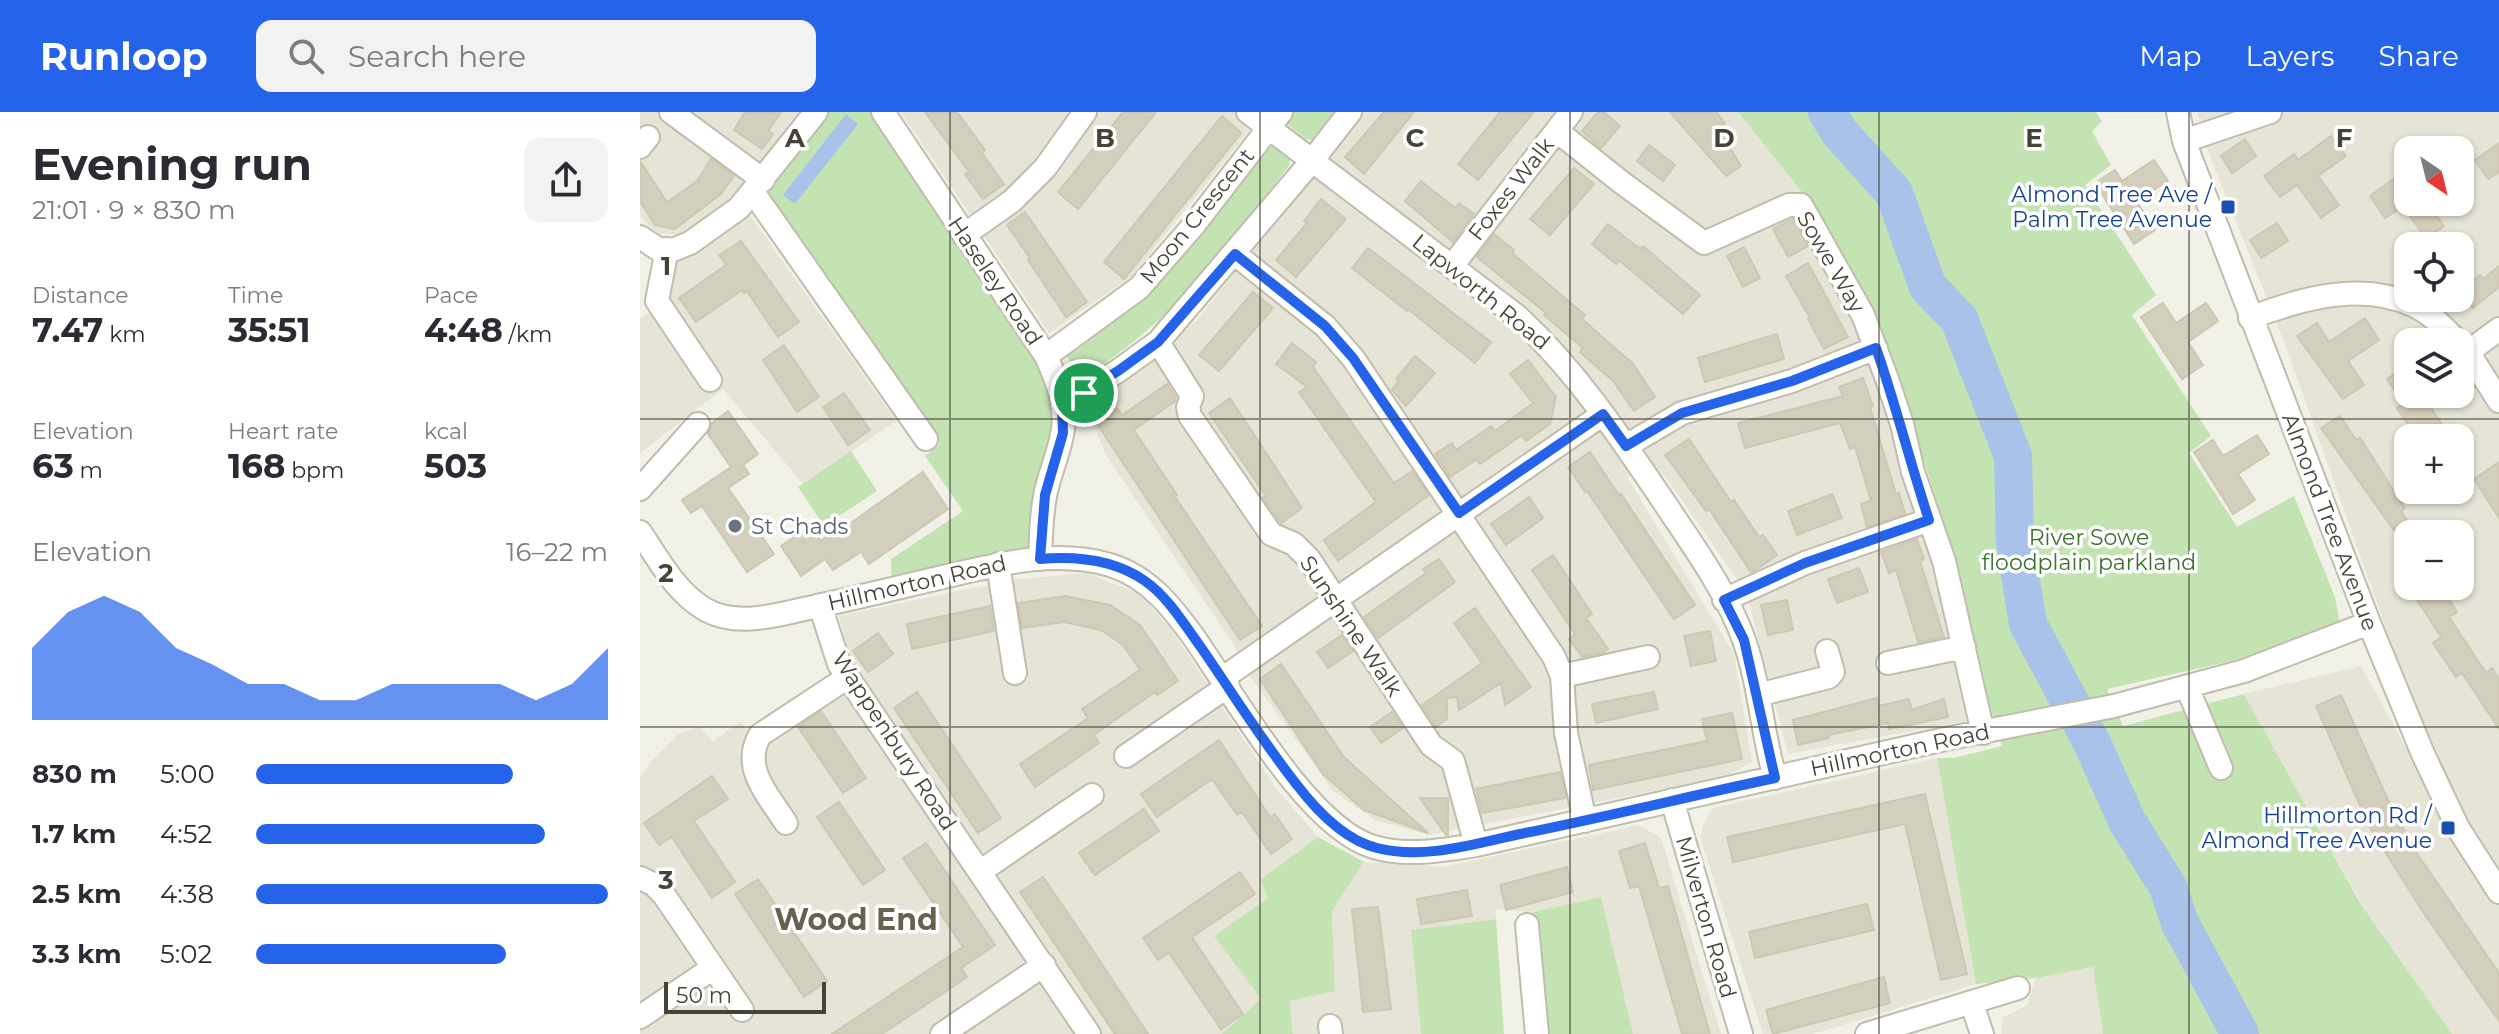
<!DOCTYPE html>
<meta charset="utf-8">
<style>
:root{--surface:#fff;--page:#f2f2f3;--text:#2b2b33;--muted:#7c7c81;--accent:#2563eb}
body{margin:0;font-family:Montserrat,sans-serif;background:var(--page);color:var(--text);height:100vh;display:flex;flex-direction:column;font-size:30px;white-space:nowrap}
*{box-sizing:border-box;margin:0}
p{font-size:26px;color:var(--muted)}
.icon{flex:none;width:44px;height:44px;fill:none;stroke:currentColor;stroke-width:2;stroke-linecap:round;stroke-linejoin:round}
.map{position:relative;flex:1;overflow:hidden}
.panel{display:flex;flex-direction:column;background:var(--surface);width:640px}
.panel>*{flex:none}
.needle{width:52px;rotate:145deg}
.buttons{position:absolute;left:1754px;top:24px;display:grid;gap:16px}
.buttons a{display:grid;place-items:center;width:80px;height:80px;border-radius:16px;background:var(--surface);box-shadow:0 2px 6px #0004;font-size:40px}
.scale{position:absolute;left:24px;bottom:20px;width:162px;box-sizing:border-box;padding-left:8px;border:4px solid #454237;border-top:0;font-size:22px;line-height:28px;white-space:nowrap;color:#454237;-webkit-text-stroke:6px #fff;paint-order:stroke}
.pin{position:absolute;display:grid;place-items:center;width:68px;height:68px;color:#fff;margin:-34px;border:4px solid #fff;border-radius:50%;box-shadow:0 2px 8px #0007}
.round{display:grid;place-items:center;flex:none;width:84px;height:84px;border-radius:16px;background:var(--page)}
.headline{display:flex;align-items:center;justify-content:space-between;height:136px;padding:0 32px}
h1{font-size:44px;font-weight:700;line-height:60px}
.metrics{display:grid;grid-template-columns:repeat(3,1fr);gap:12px;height:136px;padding:8px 32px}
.metrics div{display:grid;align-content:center}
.metrics b{font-size:34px;font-weight:700}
.metrics small{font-size:22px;font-weight:400}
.metrics p{font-size:22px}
.chart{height:224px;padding:16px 32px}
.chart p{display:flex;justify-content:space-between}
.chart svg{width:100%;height:144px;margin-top:8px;fill:var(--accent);opacity:.7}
ul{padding:0 32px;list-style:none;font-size:26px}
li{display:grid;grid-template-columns:128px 96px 1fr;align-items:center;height:60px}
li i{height:20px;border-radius:10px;background:var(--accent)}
header{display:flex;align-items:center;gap:48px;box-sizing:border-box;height:112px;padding:0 40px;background:var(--accent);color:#fff}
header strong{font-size:38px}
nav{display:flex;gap:44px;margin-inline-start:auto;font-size:28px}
.search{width:560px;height:72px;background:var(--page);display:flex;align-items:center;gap:20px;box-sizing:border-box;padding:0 28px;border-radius:16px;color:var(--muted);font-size:30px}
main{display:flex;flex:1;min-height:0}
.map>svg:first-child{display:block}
.residential{fill:#e6e4d6;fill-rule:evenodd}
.green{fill:#c4e3b3}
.water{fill:#a8c2ea}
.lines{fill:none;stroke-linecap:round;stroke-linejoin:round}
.river{stroke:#a8c2ea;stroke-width:38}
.building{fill:#d3cfbd;stroke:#cdc8b1;stroke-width:2}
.minor-casing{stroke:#c0bdad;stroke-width:26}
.minor{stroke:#fff;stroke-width:22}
.route-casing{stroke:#fff;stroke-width:16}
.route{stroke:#2563eb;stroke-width:10}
.grid{fill:none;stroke:#454237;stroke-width:2;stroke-opacity:0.55}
.transit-dot{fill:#1a4fb4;stroke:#fff;stroke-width:3}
.worship-dot{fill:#6b7280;stroke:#fff;stroke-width:3}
.labels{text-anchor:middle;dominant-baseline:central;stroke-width:7;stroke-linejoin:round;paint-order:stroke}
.street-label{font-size:22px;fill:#454237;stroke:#fff}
.transit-label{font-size:22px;fill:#164399;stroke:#fff;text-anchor:end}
.worship-label{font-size:22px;fill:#5b616d;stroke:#fff;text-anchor:start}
.park-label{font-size:22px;fill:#3a722e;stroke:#fff}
.district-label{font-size:30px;font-weight:bold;fill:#67624f;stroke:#fff}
.grid-label{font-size:26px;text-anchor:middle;font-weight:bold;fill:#454237;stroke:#fff;stroke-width:7;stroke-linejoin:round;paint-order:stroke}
</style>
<header>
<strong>Runloop</strong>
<div class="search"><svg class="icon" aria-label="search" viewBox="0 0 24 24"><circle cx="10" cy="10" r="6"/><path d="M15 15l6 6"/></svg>Search here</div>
<nav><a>Map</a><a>Layers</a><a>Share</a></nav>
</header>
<main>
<section class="panel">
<div class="headline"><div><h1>Evening run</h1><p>21:01 · 9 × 830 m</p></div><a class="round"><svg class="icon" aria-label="share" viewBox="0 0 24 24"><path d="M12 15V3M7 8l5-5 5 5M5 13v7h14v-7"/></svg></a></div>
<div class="metrics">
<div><p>Distance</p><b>7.47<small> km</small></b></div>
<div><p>Time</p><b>35:51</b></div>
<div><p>Pace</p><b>4:48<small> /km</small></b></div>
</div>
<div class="metrics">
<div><p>Elevation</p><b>63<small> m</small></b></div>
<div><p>Heart rate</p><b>168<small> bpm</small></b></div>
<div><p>kcal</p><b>503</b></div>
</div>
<div class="chart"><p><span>Elevation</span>16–22 m</p>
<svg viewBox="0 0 160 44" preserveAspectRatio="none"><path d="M0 44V22L10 11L20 6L30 11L40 22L50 27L60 33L70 33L80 38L90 38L100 33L110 33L120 33L130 33L140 38L150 33L160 22V44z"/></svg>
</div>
<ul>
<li><b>830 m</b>5:00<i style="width:73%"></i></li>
<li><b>1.7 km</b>4:52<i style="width:82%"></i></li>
<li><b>2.5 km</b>4:38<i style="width:100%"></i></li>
<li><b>3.3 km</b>5:02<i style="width:71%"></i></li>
</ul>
</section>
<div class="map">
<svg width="1859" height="922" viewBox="0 0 1859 922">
<rect width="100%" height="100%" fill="#f2f1e7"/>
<path class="residential" d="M0,0H164L86,97L40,123L18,121L10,116L0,102Z
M261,0H624L491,165L409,221Z
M719,0H1098L1165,84L1222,224L1283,404L1331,608L1148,642L1107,482L1025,364L987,365L1094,542L1112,650L1085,665L789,723L735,708L693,679L610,564L593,532L466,343L448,299L558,207Z
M1557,0H1859V922H1811L1720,789L1604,582L1721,554L1765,634L1790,627L1753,536L1645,232L1566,34ZM1768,38H1820V90H1768ZM1768,134H1820V186H1768ZM1768,230H1820V282H1768ZM1768,326H1820V378H1768ZM1768,422H1820V474H1768Z
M109,102L256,309L163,372L83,277L0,341V207L16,196L23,161Z
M446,461L501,482L533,520L635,675L678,725L620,768L628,786L574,824L621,887L582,922H0V665L10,651L39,622L59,615L73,629L101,609L106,618L190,564L206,531L199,504L371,468Z
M1297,646L1336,872L1173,922H1123L1061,728L1062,715L1073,696Z
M999,713L1021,726L1081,922H993L960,785L893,800L855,797L856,807L771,818L781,922H653L650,889L695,879L692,799L724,750L803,755Z
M1453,855L1463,922H1361L1363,905L1387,894L1396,865Z"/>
<path class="green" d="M182,0H234L401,250L415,294L393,443L252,473L251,447L323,399L285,344L300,332L267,291L119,81Z
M653,0H694L672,28L666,27L647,12Z
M1098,0H1456L1462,9L1452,19L1471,53L1445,73L1516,183L1492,203L1571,324L1549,341L1597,415L1654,384L1695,485L1700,512L1591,549L1467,577L1483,614L1604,582L1719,789L1812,922H1463L1453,855L1396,866L1336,872L1297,646H1314L1362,634L1334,540L1296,386L1245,231L1165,84Z
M633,34L650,47L649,54L544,186L497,227L447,265L438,264L425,241L623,37Z
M211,339L237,379L184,414L158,375Z
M678,725L724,750L692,799L695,879L650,889L653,922H582L621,887L574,824L628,786L620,768Z
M961,785L993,922H908L893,800Z
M856,807L864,922H781L771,818Z"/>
<path class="water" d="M206,2L218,12L155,92L143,83Z"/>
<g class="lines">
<path class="river" d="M1187,0L1200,21L1254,81L1288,175L1319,207L1373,344L1375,431L1388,512L1452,631L1487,709L1528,775L1540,811L1600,922"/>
</g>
<path class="building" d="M105,0H141L128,19L133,22L122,37L94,18Z
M285,0H317L345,38L342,41L364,72L343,87L325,62L329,60Z
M483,0H516L438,97L418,80Z
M744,0H774L724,62L705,45Z
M860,0H894L838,68L818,52Z
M958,0H964L980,14L961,36L942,19Z
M1030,0H1076L1085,11L1078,16L1101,54L1086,64Z
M582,4L601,21L484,167L464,150Z
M1691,24L1706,44L1678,64L1699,93L1681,106L1657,73L1640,85L1624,64L1654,42L1658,48Z
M1605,27L1616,44L1592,61L1581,44Z
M1859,31V60L1848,67L1835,48Z
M1009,33L1035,53L1023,69L997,49Z
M71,47L94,64L81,82L35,117L15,113L0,89V49L27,90L57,69Z
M1514,48L1528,69L1496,89L1515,118L1494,132L1455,71L1475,58L1482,69Z
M934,56L954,72L910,123L890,107Z
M1759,63L1768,76V90H1787L1804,114L1786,127L1763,94L1745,106L1730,84Z
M781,69L815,96L819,91L834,102L813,130L765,89Z
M681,87L706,107L656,165L636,148L667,111L664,109Z
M385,100L447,190L426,205L388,148L390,146L367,113Z
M1153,107L1168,134L1148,145L1133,117Z
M1637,111L1648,129L1621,146L1610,128Z
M968,112L1000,137L1003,134L1060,183L1043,202L979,148L976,152L952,132Z
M854,122L874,138L872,141L945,203L942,207L993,252L1015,285L994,299L973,269L940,240L943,236L904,203L906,201L837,145Z
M101,129L159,210L138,225L107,179L104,181L102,178L56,210L39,186L86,153L79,143Z
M1104,135L1120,166L1103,175L1087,144Z
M728,136L851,230L835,251L768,197L767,199L712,156Z
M1168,151L1208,225L1184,237L1168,207L1170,206L1146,164Z
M1859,154V175L1833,196L1820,179L1840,163L1843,167Z
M613,180L633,196L579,259L559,243Z
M1523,191L1536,211L1566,191L1578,209L1548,230L1563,253L1542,267L1501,205Z
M1725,206L1739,228L1708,249L1724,273L1703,287L1657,224L1677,211L1689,230Z
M1137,222L1144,247L1065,270L1058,246Z
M652,231L676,250L673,255L754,371L772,359L789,383L698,449L684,428L736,390L659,280L667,275L636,252Z
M144,233L179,285L157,300L123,248Z
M775,244L795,261L766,294L752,278L759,269L756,267Z
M888,248L916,285L910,312L886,329L882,323L840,352L837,347L810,365L795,342L812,331L816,338L851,314L855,319L893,291L870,262Z
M1768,253V282H1782L1811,326H1784L1778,316L1773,320L1757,296L1764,292L1747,267Z
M1223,266L1233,294L1230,295L1256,382L1259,381L1265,402L1227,415L1221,392L1231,389L1215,335L1210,337L1200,311L1105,336L1098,311L1203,284L1199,275Z
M527,272L536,286L535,289L494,318L537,383L535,385L622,514L600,528L456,310L477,296L482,303Z
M204,281L230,318L208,333L183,295Z
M590,286L662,396L641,411L623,386L626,384L569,301Z
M88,299L118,342L103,353L109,362L88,376L134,442L107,460L62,394L51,401L42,388L91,355L68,322L72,311Z
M1700,304L1716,328L1720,326L1765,396L1761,399L1776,422H1768V438L1681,316Z
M1617,323L1629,342L1598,362L1615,388L1593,402L1554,340L1573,328L1583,344Z
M1049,327L1091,390L1094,388L1119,425L1123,423L1137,443L1114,459L1111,460L1069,397L1066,399L1025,343Z
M950,340L979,383L981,382L1055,493L1034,507L947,379L945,380L928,355Z
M1859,350V406L1834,367Z
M283,360L308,397L229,452L221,440L193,458L185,447L161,464L141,434L171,414L181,429L186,425L188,427Z
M1192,382L1202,406L1157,423L1148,399Z
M889,385L903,406L866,433L851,412Z
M1277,427L1284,447L1280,449L1304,525L1278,530L1256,458L1249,461L1241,440Z
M913,443L952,502L946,506L968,537L963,541L942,545L929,527L935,522L892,458Z
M799,447L815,470L738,526L724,505L786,461L783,457Z
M1219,456L1228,480L1197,491L1188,467Z
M1781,474H1800L1817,500L1809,505L1846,561L1852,556L1859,567V617L1822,561L1816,565L1793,531L1801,525L1772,480Z
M425,484L470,493L500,513L538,569L517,583L515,580L454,623L459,631L395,675L380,652L448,606L442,597L500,558L483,533L461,518L424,510L382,516L378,491Z
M1147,488L1153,518L1128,523L1121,493Z
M350,494L354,519L272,537L267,512Z
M835,496L891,575L865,593L861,571L819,598L817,585L807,586V607L796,615L782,593L842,551L814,511Z
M1070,519L1076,549L1051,554L1044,524Z
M238,521L253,542L228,560L213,539Z
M702,523L713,539L688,556L677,540Z
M641,552L704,645L788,721L724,698L683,662L620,567Z
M277,580L361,706L338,721L254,596Z
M1014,580L1018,597L956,611L952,592Z
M1701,583L1760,715L1762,714L1778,743L1859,861V909L1783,800L1730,716L1676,594Z
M1237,586L1238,594L1269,587L1272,598L1304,587L1308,605L1249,617L1248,611L1188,623L1189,626L1158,633L1153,608Z
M181,599L226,666L203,681L158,615Z
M752,600L763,616L741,631L730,615Z
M1092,601L1102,647L953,678L949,653L1067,629L1062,607Z
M579,628L630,705L635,702L652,727L631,742L602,700L597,703L572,667L517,705L501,682Z
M920,660L926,686L842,701L836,677Z
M72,664L88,687L54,709L95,770L72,786L32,725L19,733L4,711Z
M1285,682L1327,862L1301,868L1265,712L1093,750L1087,725Z
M780,686H808V723H806Z
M199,690L245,758L223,773L177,705Z
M504,697L519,719L455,763L439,741Z
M286,731L355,833L321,856L327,865L242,922H192L323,835L263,746Z
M1005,731L1019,776L1028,774L1070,922H1042L999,774L990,776L979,739Z
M927,755L933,780L866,798L860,773Z
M600,760L615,782L552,825L603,902L581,917L529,841L518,848L503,826Z
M403,765L438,816L508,922H475L380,780Z
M118,767L187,869L164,885L95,782Z
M827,778L832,804L781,812L777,787Z
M1227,792L1234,818L1115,846L1109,820Z
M738,795L751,897L723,900L712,797Z
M1244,865L1250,891L1133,922L1126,898Z"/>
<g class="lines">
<defs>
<path id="minor" d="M31,0L123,68
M243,0L406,244C417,268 428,296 422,323C418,344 409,363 405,384C401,405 401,426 400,447
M608,0L877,204C938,260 982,328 1028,396C1056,438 1087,481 1104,528C1120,573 1122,621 1135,666
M1538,0L1544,29L1729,511L1783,642L1818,716L1859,780
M917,19L981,70L1064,131L1149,93H1161L1223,203L1247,267L1262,312L1273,360L1304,449L1343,621
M1544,29L1630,0
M0,35L8,25
M113,80L286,327
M324,123L372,89L405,56L445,0
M0,125L18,137L33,138L50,131L99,96L176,0
M27,137L17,189L70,268
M595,142L685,214L713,246L914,545L922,564L926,621L945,709
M812,154L931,0
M1610,206C1662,186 1722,169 1775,194C1792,202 1805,217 1818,230
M518,230L552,284L548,295L550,304L631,422L654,432L669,447L791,633L813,649L836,733
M1820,232L1828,240L1859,289
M1828,240L1859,217
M406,244L499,176L553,114L641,0
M422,293L478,259L518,230L671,50L710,0
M986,334L1042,301L1152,269L1236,236
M0,377L58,312
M0,420C19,448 36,481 66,498C100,516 139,502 173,495C216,486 260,475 303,465C358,452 414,437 470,453C509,465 532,495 555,527C594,583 669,717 734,735C767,745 802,738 836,733L1305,627L1474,594L1604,559L1729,511
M358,452L375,561
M1084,488L1165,451L1289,408
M180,493L199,552L449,922
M1248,551L1324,535
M922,564L1008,545
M583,566L963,302
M1547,575L1581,656
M1118,583L1189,565L1193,560L1187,539
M486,644L588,574
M1032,688L1101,922
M146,711C128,683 101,656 120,623L208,565
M341,759L452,683
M0,766L13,772L24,783L102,898
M887,813L897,922
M1332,892L1342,922
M0,905L73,856
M690,914L691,922
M302,922L404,853
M1227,922L1378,876"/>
</defs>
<use href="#minor" class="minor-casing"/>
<use href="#minor" class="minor"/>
</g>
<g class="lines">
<defs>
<path id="route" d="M595,142L685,214L713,246L819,401L963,302L986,334L1042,301L1152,269L1236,236C1256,293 1270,351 1289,408L1165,451L1084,488L1104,528L1135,666C1050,684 966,705 880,722C833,732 784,748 737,736C704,728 677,699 657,673C622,629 592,580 560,534C544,512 528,485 505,469C475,448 436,444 400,447L405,383L423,321L422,293L478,259L518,230Z"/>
</defs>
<use href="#route" class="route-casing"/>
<use href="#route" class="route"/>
</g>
<path class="grid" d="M310,0V922M620,0V922M930,0V922M1239,0V922M1549,0V922M0,307H1859M0,615H1859"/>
<g class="transit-dot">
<rect x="1580" y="87" width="16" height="16" rx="4"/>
<rect x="1800" y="708" width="16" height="16" rx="4"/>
</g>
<circle class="worship-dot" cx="95" cy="414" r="8"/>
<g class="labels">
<g class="street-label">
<text transform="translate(871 77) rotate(-52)">Foxes Walk</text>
<text transform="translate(557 104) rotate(-51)">Moon Crescent</text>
<text transform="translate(1191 150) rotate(60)">Sowe Way</text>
<text transform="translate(355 169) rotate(56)">Haseley Road</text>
<text transform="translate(841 180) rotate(39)">Lapworth Road</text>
<text transform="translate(1690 410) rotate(69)">Almond Tree Avenue</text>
<text transform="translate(277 471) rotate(-13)">Hillmorton Road</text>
<text transform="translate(711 514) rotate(56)">Sunshine Walk</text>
<text transform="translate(254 629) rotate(57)">Wappenbury Road</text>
<text transform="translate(1260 638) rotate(-12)">Hillmorton Road</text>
<text transform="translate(1066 805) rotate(74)">Milverton Road</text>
</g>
<g class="transit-label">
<text x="1572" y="82">Almond Tree Ave /<tspan x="1572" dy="25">Palm Tree Avenue</tspan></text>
<text x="1792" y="703">Hillmorton Rd /<tspan x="1792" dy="25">Almond Tree Avenue</tspan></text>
</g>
<g class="worship-label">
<text x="111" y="414">St Chads</text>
</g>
<g class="park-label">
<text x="1449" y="425">River Sowe<tspan x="1449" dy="25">floodplain parkland</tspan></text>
</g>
<g class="district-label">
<text x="216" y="807">Wood End</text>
</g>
</g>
<g class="grid-label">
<text x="155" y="35">A</text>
<text x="465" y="35">B</text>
<text x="775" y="35">C</text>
<text x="1084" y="35">D</text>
<text x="1394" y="35">E</text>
<text x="1704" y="35">F</text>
<text x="26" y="163">1</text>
<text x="26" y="470">2</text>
<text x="26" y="777">3</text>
</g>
</svg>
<div class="buttons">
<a><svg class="needle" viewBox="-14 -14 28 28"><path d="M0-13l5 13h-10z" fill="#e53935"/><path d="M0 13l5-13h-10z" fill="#7c7c81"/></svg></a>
<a><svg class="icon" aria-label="locate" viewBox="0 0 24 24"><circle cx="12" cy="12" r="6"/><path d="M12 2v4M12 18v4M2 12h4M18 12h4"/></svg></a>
<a><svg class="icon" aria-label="layers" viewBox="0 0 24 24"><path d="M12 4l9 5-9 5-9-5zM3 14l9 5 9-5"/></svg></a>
<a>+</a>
<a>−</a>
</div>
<div class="scale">50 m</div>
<div class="pin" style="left:444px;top:281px;background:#1e9e55"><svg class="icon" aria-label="arrive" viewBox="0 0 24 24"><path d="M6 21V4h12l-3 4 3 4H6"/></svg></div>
</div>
</main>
